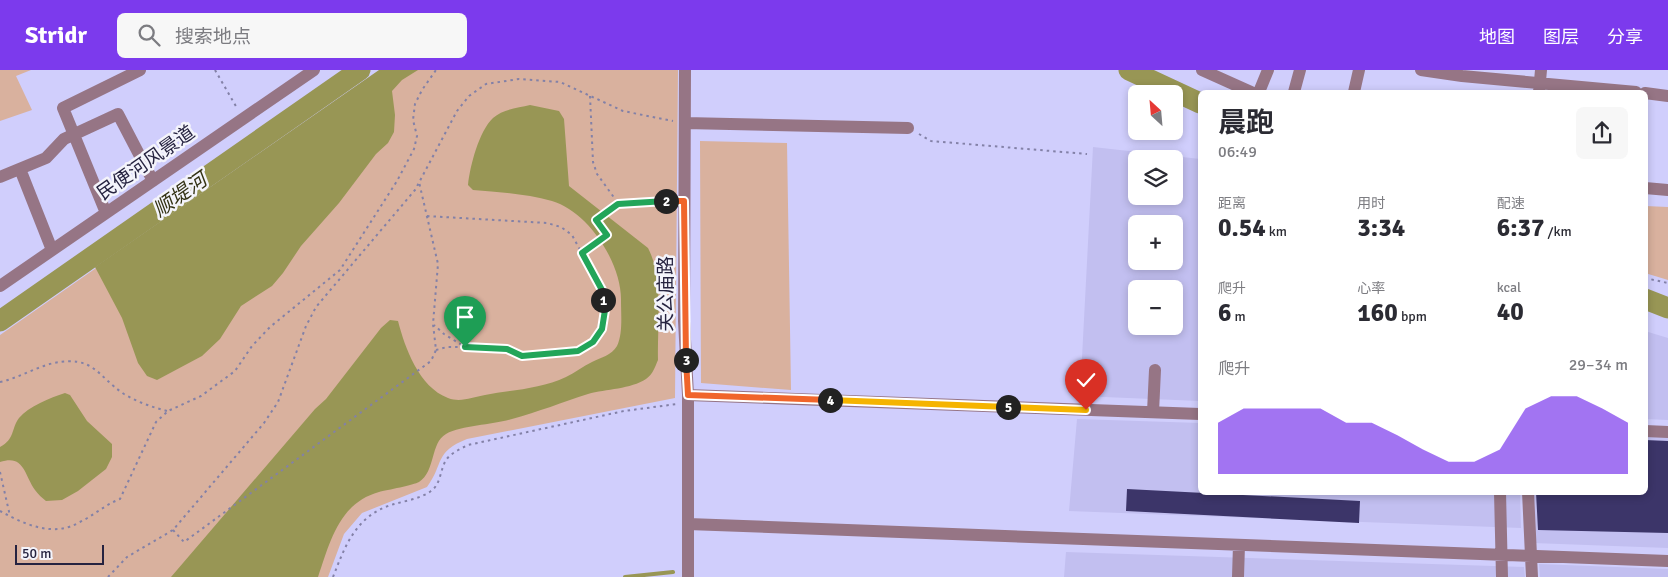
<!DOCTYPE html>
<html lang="zh">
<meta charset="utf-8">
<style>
:root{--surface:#fff;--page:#f7f7f7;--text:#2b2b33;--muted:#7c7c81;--accent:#7c3aed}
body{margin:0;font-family:Signika,"Noto Sans SC",sans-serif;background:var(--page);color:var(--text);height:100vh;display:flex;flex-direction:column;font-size:19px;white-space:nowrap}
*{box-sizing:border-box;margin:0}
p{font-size:16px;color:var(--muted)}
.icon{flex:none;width:28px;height:28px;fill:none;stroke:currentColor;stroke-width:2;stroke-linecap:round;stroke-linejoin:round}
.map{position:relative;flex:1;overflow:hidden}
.details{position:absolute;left:1198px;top:20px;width:450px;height:405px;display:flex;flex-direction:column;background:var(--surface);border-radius:8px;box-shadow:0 2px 8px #0003}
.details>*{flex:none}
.needle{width:32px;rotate:334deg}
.buttons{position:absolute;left:1128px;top:15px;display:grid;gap:10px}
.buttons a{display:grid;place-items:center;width:55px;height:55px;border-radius:8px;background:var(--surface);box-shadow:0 2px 8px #0003;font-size:25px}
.scale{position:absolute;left:15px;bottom:12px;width:89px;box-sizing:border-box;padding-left:5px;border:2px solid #262340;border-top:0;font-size:14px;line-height:18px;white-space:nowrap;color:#262340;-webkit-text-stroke:4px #f4f4fb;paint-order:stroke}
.pin{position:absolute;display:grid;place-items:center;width:42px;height:42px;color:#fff;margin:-51px -21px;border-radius:50% 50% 50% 0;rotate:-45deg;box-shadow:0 0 5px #0007}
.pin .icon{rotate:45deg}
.km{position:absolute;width:25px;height:25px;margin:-12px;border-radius:50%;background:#222;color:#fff;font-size:14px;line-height:25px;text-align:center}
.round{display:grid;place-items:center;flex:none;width:52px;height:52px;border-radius:8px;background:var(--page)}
.overview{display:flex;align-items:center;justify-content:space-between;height:85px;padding:0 20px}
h1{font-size:28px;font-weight:700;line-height:38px}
.stats{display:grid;grid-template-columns:repeat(3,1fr);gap:8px;height:85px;padding:5px 20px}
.stats div{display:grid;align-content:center}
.stats b{font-size:25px;font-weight:700}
.stats small{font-size:14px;font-weight:400}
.stats p{font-size:14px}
.chart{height:140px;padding:10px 20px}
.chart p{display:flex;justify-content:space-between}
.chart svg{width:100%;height:90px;margin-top:5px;fill:var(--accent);opacity:.7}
header{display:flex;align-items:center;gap:30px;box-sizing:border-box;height:70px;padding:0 25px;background:var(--accent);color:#fff}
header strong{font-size:24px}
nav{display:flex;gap:28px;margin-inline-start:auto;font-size:18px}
.search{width:350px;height:45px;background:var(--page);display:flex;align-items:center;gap:12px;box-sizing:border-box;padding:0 18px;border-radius:8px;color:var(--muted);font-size:19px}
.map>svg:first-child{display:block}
.built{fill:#c2bff0;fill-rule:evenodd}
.green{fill:#d9b19e}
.water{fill:#989655}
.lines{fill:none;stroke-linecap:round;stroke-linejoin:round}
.stream{stroke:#989655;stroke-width:4}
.river{stroke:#989655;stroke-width:21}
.building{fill:#3c3569}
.path{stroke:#8381a7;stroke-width:2;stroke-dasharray:2.5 4;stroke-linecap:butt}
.minor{stroke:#967585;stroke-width:12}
.split-1-casing{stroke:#fff;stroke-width:10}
.split-2-casing{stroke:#fff;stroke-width:10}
.split-3-casing{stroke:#fff;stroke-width:10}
.split-4-casing{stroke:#fff;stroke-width:10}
.split-5-casing{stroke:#fff;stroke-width:10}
.split-6-casing{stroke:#fff;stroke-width:10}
.split-1{stroke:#22a559;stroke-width:6}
.split-2{stroke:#22a559;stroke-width:6}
.split-3{stroke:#f0652b;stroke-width:6}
.split-4{stroke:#f0652b;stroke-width:6}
.split-5{stroke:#f5b400;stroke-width:6}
.split-6{stroke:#f5b400;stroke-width:6}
.labels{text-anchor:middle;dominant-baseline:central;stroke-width:5;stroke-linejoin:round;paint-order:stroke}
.street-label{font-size:19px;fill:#262340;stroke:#f4f4fb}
.water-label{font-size:20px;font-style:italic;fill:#333214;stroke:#f4f4fb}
</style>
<header>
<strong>Stridr</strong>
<div class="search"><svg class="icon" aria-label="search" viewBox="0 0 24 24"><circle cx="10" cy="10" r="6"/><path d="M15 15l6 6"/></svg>搜索地点</div>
<nav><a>地图</a><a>图层</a><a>分享</a></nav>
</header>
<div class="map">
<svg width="1668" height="507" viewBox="0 0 1668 507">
<rect width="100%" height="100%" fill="#d0cefc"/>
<path class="built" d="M1093,77L1200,89V331L1080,326ZM1136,89H1174V126H1136ZM1136,154H1174V191H1136ZM1136,219H1174V256H1136Z
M1645,261L1668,268V350L1645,349Z
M1077,349L1200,353V422L1520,423L1521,458L1069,441Z
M1645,365L1668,366V478L1533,473L1531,423L1645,422Z
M1066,482L1524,497L1525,507H1064Z
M1539,494L1668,499V507H1540Z"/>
<path class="green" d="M0,0H31L16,6L32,40L0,51Z
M380,0H678L675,328L467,369C434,382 444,394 427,417L362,443L344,464L328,507H0V265Z
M700,71L787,73L791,320L701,313Z
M1645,136L1668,137V210L1645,203Z"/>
<path class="water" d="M379,0H418L402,10L392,21L395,45L394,62L388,73L376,84L339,133L301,176L283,203L272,216L241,236L220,269L202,286L157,310L147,306L138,293L122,248L95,197Z
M530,35L559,41L564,49L569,116L648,178C664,208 657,256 658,290C655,297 653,304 646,309C631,319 606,319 588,324C563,332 538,342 512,349C493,355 463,355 446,364C430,373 436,401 419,412C414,415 387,420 379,422C339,433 330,472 318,507H171L315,339L326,329L381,258L390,250L398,251C405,278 419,317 448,328C461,333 472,327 485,325C511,320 541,319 566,307C575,303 583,296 592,292C600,288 612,285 617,276C623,264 621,244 621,231C622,194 589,142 552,131C526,124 499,122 473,120L468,115C470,96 479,61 493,48C503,39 518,38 530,35Z
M65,323L70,325L87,351L112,374V387L106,399L78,421L62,430L46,431C42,428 38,424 35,420C24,404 24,384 0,392V377C15,369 11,359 19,348C29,336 50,328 65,323Z"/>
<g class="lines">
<path class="stream" d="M625,507L673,502"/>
<path class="river" d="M1129,0L1200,33
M1645,229L1668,238
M0,251L360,0"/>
</g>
<path class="building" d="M1645,370L1668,371V463L1538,460L1536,422H1645Z
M1127,419L1360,431L1359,453L1126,441Z"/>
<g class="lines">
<path class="path" d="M215,0L237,38
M590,26L593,92L597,104L618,133L672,131
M919,64L931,71L1087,84
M427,146L547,153L561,157L572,165L602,220L605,240L602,259L593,272L578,281L521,286L507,279L465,277L444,264L434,255
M582,183L607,165L596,150L618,133
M1645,208L1668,213
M436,280L447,277H464
M0,312C19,308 36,297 54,293C94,285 97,306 124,324C137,332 152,337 167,341
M0,402L10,446
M0,441C24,454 53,468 80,452C94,445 105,435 120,429L156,352L168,341L201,326L235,301L252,276L270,257L340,200L397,111L414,79L417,66L413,50L415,34L422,20L436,0
M173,460L184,472L431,291L436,280L433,254L438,194L419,112
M108,507L127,487L173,460L264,353L278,332L306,256L316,237L415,120L457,41L469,26L486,14L519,9L560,12L623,41L673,51
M333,507C345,476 356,446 391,435C404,431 420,429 431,421C441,414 440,400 446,390C451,383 460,379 468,375L624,341L677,334"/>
<path class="minor" d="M685,0L684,251L688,325V507
M1202,0L1251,22
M1421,0L1462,6L1636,22
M1259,22L1268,0
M1294,22L1300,0
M1354,22L1359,0
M1539,22L1541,0
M1645,23L1668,26
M685,53L908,58
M20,99L52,180
M0,107L46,88L64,69L118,44L153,111
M1645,118L1668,120
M106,143L63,38L140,0
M0,216L314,0
M688,325L1200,344
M1153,342L1155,300
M1645,361L1668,362
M1500,422L1502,507
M1528,422L1532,507
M688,454L1668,491
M1238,507L1239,475"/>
</g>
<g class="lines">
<defs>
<path id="split-1" d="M465,277L507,279L522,286L578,281L593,272L602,259L605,240L603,230"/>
<path id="split-2" d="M603,230L602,220L582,183L607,165L596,150L618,134L666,131"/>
<path id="split-3" d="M666,131H684L686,290"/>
<path id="split-4" d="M686,290L688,325L830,330"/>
<path id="split-5" d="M830,330L1008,337"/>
<path id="split-6" d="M1008,337L1086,340"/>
</defs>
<use href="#split-1" class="split-1-casing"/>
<use href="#split-2" class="split-2-casing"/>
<use href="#split-3" class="split-3-casing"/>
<use href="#split-4" class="split-4-casing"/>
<use href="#split-5" class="split-5-casing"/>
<use href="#split-6" class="split-6-casing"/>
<use href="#split-1" class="split-1"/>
<use href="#split-2" class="split-2"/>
<use href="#split-3" class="split-3"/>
<use href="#split-4" class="split-4"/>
<use href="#split-5" class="split-5"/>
<use href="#split-6" class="split-6"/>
</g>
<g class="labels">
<g class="street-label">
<text transform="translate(146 93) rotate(-35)">民便河风景道</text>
<text transform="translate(666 224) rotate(-90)">关公庙路</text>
</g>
<g class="water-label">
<text transform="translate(180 125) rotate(-35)">顺堤河</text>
</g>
</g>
</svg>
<div class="buttons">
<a><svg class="needle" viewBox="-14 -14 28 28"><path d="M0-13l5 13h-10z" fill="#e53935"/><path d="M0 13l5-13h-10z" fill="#7c7c81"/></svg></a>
<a><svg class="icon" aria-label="layers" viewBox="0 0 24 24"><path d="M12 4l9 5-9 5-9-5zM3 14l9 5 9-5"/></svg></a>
<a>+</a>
<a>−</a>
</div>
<div class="scale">50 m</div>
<div class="pin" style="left:465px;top:277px;background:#1e9e55"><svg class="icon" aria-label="arrive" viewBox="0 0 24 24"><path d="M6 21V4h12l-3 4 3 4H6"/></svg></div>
<div class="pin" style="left:1086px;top:340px;background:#d93025"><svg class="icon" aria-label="check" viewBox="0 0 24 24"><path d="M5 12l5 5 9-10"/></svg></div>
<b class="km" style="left:603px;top:230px">1</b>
<b class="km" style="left:666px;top:131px">2</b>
<b class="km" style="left:686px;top:290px">3</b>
<b class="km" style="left:830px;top:330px">4</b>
<b class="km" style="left:1008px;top:337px">5</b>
<section class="details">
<div class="overview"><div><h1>晨跑</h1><p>06:49</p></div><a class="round"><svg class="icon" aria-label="share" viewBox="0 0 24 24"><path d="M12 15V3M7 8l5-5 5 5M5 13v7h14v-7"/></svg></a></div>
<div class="stats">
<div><p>距离</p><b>0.54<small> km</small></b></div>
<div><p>用时</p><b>3:34</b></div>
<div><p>配速</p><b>6:37<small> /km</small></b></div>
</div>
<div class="stats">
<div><p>爬升</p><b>6<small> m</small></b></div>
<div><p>心率</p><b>160<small> bpm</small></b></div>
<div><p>kcal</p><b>40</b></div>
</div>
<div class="chart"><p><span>爬升</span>29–34 m</p>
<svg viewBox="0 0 160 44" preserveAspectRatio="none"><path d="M0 44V19L10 12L20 12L30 12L40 12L50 19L60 19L70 25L80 32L90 38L100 38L110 32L120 12L130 6L140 6L150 12L160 19V44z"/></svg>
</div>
</section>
</div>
